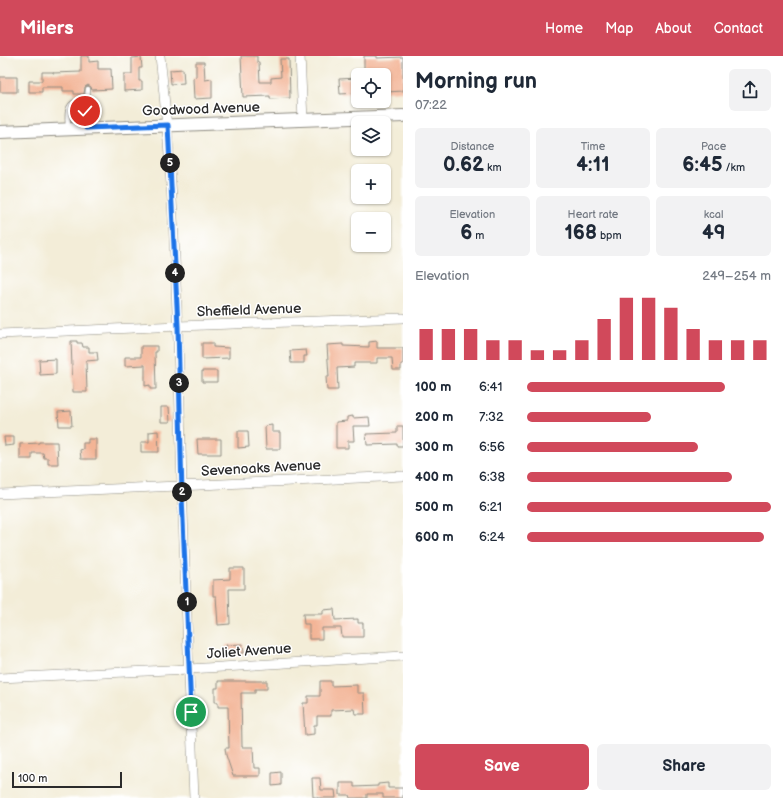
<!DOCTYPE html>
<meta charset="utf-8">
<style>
:root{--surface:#fff;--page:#f2f2f3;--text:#1f2937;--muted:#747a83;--accent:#d1495b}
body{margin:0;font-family:"Balsamiq Sans",sans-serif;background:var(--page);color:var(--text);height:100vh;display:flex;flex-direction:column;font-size:15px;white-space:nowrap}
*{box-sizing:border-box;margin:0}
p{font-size:13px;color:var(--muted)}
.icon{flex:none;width:22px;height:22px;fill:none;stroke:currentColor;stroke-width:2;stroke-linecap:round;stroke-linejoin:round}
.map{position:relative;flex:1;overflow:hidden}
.details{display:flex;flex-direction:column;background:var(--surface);width:380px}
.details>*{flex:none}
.tools{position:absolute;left:351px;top:12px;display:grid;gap:8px}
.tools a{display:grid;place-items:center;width:40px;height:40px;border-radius:6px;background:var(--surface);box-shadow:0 1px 3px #0004;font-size:20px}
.scale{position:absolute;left:12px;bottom:10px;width:110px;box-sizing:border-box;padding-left:4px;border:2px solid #2b2b2b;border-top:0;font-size:11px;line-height:14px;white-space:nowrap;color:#2b2b2b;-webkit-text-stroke:3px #fff;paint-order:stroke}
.pin{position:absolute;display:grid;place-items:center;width:34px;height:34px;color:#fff;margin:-17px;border:2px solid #fff;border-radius:50%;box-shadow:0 1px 4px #0007}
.km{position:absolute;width:20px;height:20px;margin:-10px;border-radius:50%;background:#222;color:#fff;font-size:11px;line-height:20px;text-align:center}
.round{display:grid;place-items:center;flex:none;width:42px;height:42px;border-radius:6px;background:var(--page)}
.summary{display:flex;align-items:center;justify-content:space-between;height:68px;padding:0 12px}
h1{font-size:22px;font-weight:700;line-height:30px}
.figures{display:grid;grid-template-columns:repeat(3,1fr);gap:6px;height:68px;padding:4px 12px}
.figures div{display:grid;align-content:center;border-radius:6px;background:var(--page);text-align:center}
.figures b{font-size:20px;font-weight:700}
.figures small{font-size:11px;font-weight:400}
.figures p{font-size:11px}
.chart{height:112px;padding:8px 12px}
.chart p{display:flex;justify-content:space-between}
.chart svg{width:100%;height:72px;margin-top:4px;stroke:var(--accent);stroke-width:6}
.primary-button{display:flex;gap:8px;margin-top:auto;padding:8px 12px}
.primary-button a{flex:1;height:46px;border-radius:6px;background:var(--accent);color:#fff;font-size:16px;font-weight:700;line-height:46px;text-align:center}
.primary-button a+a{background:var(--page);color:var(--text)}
ul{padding:0 12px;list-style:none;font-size:13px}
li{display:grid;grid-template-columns:64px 48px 1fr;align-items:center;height:30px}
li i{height:10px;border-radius:5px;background:var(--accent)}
header{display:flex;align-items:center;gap:24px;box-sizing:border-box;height:56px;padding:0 20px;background:var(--accent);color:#fff}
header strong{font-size:19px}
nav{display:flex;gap:22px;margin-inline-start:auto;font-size:14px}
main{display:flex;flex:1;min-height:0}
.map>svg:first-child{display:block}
.building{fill:#f3b495}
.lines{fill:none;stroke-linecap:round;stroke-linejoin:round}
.lane-casing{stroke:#8f8c82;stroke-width:6}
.street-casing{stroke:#8f8c82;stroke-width:10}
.secondary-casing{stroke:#8f8c82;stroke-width:14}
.lane{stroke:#fff;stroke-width:4.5}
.street{stroke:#fff;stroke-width:9}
.secondary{stroke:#fff;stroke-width:12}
.route-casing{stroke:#fff;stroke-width:8}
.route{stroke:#1a73e8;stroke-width:5}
.labels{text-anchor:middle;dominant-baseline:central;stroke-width:3;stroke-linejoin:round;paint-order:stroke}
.street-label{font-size:14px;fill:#2b2b2b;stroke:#fff}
</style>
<header>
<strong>Milers</strong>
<nav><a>Home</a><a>Map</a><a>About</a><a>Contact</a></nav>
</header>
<main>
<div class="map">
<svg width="403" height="742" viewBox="0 0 403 742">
<rect width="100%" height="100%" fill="#fff"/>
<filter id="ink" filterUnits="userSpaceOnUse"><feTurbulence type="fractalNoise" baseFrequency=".025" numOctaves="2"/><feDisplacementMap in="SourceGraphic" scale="8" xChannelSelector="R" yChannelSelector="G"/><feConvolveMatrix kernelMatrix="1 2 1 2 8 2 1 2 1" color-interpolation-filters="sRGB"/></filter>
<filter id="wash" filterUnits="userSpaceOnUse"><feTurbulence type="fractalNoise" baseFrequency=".012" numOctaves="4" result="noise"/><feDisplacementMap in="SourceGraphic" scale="16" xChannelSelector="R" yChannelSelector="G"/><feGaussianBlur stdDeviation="0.9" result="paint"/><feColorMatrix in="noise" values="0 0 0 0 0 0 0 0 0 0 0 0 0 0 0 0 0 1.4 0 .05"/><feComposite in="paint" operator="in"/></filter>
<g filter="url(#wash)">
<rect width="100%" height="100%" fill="#f3edd8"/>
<g id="blocks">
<path class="building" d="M81,0H89V6L98,5V13H111L112,33L92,34L91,31L88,29L85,31L84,38H74V35H63V31H42V36H29V25H42V16H53V17L81,16Z
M241,0H257V6H259L260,26H271V22L281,21L280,3H289L290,42L270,43V40L243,41Z
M364,0H377V2L403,1V35L386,36L385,19H364Z
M141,1L142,12H139V25H142V34L124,35V18H132V2Z
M196,6H204L205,24L212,23V42L194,43L193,22L196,21Z
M183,13L184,27L171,28L170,14Z
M0,21H17V36H0Z
M358,22V37L340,38L339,23Z
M71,285H77V287H82L83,291H89V296H97L98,304L86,305L87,336H73Z
M377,285V292H403V308H401V314H393L392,302H377V307H354V311L337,312L338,334H327L326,321H329L327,289L343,288V290L369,291V286Z
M202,287H213V291L229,292V302L202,303Z
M141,290H157V296H155L156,333H150V329L145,330V309L125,310V301H141Z
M306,294L307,300H304V307H291L290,295Z
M56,303V318L40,319L39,304Z
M202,315H217V326H202Z
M161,351H169L170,366H161Z
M71,355L72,370H59L58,356Z
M353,360V362L369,361L370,370H353L354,385H348V392H336V366L347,365V361Z
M272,369V376H280V393H266L265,370Z
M397,370H403V390H397V388L367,389L366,378L397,377Z
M158,375L159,396H141V386H149V376Z
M238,375H248L249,391L238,392Z
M4,381H14V389L5,390Z
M88,383H96V403H81L80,394L83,393V387H88Z
M197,383H221V398H198Z
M39,386H57L58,408H48V402H44L43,397H32V403H20V388L39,387Z
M230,512H244V533H229L230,568L218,569L216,540H213V524L230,523Z
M334,553L335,564L358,563V567H363V581H342L341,572H322V583H309V568H304L303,558H323V554Z
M243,588L244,597L226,598V589Z
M218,625H267V633H255V637H241L242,691H253L254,712H260V720H233L226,699L225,692H229L228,651H218V646H215V632H218Z
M320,625H331V630L357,629V637H364L365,658H355L354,653L331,654V660H317V669H314V678L305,679L303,647H308V640H320Z
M281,716V729L272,730V717Z
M312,722H320L321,734H335L336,742H317V741H313Z
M340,727H354V731L378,730V728L388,727V732H403V742H383V738H367V742H350L349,739H340Z"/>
</g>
</g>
<g filter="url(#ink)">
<use href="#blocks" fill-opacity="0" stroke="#8f8c82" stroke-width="1"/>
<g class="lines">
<defs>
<path id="lane" d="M86,54L88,33
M68,73C68,63 65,50 75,46L84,50L85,55L86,72"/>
<path id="street" d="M160,0C176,142 178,286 182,429C185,533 190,638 194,742
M300,0L303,64
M0,278L178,270L403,262
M0,438L403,420
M0,622L189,613L403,600"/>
<path id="secondary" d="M0,76L403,60"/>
</defs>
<use href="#lane" class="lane-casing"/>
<use href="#street" class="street-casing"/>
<use href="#secondary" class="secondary-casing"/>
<use href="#lane" class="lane"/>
<use href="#street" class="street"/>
<use href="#secondary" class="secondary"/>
</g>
</g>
<g class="lines" filter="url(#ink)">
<defs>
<path id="route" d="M85,55L86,72L168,69L178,270L182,440L191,656"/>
</defs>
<use href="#route" class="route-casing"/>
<use href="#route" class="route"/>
</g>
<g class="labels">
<g class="street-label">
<text transform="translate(201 53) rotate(-2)">Goodwood Avenue</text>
<text transform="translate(249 254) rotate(-2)">Sheffield Avenue</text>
<text transform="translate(261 412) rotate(-3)">Sevenoaks Avenue</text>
<text transform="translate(249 595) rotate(-4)">Joliet Avenue</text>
</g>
</g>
</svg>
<div class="tools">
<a><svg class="icon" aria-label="locate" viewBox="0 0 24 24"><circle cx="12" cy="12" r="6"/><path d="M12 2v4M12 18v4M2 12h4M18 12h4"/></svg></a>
<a><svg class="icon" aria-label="layers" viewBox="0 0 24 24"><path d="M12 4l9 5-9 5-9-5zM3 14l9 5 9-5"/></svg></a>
<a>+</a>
<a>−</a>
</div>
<div class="scale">100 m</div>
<div class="pin" style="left:191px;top:656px;background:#1e9e55"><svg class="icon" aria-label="arrive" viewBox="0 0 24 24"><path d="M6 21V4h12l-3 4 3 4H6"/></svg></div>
<div class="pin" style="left:85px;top:55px;background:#d93025"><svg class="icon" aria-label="check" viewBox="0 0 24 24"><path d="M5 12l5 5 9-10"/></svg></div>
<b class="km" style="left:187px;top:546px">1</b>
<b class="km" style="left:182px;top:436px">2</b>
<b class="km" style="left:179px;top:327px">3</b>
<b class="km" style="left:175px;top:217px">4</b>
<b class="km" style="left:170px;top:107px">5</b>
</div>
<section class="details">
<div class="summary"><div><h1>Morning run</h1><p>07:22</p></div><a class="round"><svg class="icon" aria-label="share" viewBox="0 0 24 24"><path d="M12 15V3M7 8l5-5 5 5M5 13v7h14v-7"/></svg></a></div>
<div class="figures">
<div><p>Distance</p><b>0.62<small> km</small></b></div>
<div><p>Time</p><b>4:11</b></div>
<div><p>Pace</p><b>6:45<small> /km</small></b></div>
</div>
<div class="figures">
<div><p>Elevation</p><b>6<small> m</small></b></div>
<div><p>Heart rate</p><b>168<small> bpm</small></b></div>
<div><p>kcal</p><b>49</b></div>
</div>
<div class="chart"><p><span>Elevation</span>249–254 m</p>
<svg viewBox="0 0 160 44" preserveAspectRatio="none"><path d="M5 44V25M15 44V25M25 44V25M35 44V32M45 44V32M55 44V38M65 44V38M75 44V32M85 44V19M95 44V6M105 44V6M115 44V12M125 44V25M135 44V32M145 44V32M155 44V32"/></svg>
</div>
<ul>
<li><b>100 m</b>6:41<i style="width:81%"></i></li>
<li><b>200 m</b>7:32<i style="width:51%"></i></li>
<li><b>300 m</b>6:56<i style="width:70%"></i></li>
<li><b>400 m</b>6:38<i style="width:84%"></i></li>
<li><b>500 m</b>6:21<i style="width:100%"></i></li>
<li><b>600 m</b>6:24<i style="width:97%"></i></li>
</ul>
<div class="primary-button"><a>Save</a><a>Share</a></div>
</section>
</main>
